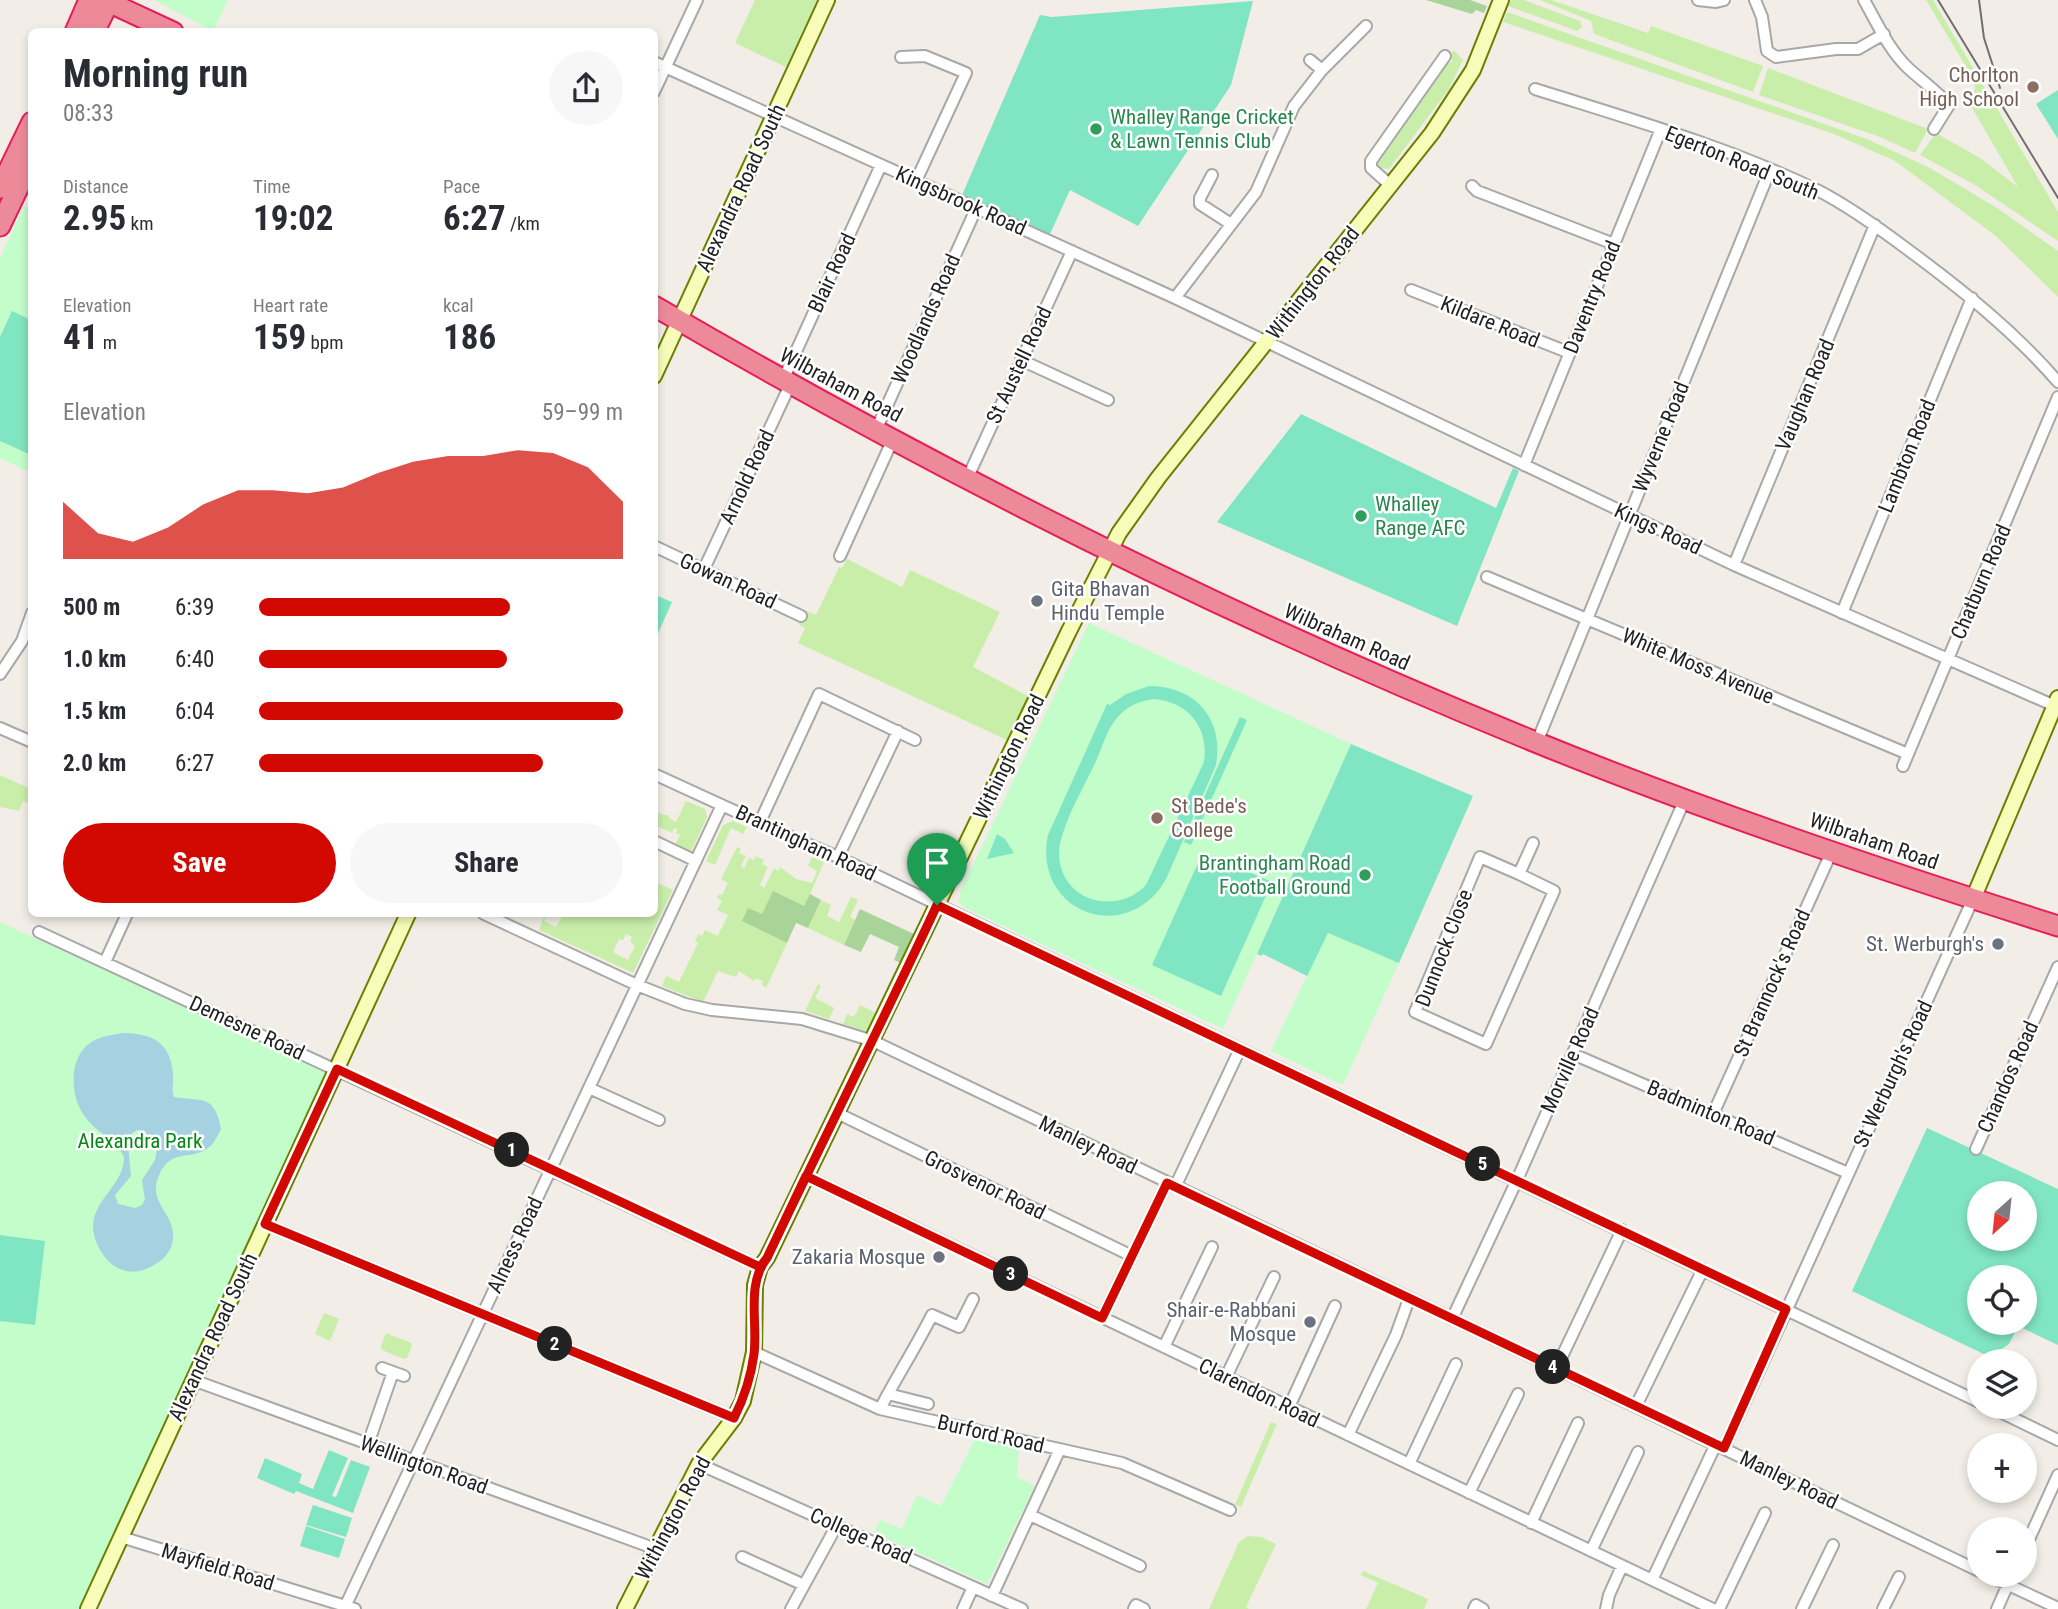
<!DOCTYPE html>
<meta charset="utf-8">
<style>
:root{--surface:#fff;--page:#f7f7f7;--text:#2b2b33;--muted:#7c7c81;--accent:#d10900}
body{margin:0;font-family:"Roboto Condensed",sans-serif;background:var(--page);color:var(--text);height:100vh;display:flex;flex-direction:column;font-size:26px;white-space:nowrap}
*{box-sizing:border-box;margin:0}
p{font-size:23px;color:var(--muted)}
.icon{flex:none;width:38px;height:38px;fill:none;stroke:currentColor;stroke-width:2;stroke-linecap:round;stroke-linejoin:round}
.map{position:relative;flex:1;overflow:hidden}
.details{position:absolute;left:28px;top:28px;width:630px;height:889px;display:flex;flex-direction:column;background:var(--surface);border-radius:10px;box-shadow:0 4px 10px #0003}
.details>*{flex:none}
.needle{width:46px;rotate:207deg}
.buttons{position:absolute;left:1967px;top:1181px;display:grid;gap:14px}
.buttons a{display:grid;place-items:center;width:70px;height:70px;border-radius:50%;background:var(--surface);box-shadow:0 4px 10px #0003;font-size:35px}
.pin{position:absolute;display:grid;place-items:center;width:60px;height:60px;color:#fff;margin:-72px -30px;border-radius:50% 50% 50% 0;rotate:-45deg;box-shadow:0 0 7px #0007}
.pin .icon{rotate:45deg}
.km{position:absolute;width:35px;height:35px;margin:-18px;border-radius:50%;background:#222;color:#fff;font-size:19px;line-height:35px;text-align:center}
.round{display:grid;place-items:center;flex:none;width:74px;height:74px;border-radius:37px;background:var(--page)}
.headline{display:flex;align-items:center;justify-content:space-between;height:119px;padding:0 35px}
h1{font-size:38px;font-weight:700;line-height:52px}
.metrics{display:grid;grid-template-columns:repeat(3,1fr);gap:10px;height:119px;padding:7px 35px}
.metrics div{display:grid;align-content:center}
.metrics b{font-size:35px;font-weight:700}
.metrics small{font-size:19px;font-weight:400}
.metrics p{font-size:19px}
.chart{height:196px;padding:14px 35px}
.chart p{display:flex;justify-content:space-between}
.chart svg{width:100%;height:126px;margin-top:7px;fill:var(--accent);opacity:.7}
.action{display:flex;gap:14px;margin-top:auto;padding:14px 35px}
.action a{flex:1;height:80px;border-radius:42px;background:var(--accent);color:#fff;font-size:28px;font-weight:700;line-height:80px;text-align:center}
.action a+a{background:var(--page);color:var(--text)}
ul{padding:0 35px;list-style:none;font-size:23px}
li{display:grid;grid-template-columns:112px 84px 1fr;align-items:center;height:52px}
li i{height:18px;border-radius:9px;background:var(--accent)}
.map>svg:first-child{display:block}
.grass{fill:#c9eeaa;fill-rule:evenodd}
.forest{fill:#a8d399}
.park{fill:#c2fdca}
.pitch{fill:#80e5c2;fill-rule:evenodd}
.water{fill:#a5d1e1;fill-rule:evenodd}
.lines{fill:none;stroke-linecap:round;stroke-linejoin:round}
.street-casing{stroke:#a8a8a8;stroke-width:14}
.secondary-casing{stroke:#6c7f00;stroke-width:18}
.highway-casing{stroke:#e61d59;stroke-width:23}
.street{stroke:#fff;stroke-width:10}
.secondary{stroke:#f7fdb9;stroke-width:14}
.highway{stroke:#ed8a99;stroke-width:19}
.tram{stroke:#6f6f6f;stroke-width:2}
.route-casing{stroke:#fff;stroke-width:14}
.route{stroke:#d10900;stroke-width:9}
.education-dot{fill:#8d6e63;stroke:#fff;stroke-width:2.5}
.leisure-dot{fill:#2e9e5b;stroke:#fff;stroke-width:2.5}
.worship-dot{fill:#6b7280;stroke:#fff;stroke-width:2.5}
.labels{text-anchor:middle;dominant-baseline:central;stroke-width:5;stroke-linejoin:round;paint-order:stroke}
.education-label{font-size:21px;fill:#785e54;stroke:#fff;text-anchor:end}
.leisure-label{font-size:21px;fill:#27864d;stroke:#fff;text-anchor:start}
.street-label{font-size:21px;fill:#212121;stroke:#fff}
.worship-label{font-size:21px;fill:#5b616d;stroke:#fff;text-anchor:end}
.park-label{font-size:21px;fill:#058915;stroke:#fff}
</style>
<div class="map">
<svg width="2058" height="1609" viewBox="0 0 2058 1609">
<rect width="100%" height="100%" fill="#f2eee7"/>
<path class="grass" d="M755,0H817L786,67L735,43Z
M1511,0H1524L1580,21L1582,27L1577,31L1508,6Z
M1540,0H1551L1648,33L1651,26L1763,66L1753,92L1594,34L1591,21Z
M1926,0H1933L2058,212V241L1975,185L1920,155L1936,133L1980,158L2018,187L1968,101L1975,90L1974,80Z
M1507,12L1867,139L1930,168L1997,208L2058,251V297L1997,237L1895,161L1834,134L1503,22Z
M1455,51L1463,60L1449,89L1389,169L1380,168L1376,162L1443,65L1452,62V52Z
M1768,68L1928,129L1915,153L1880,137L1759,95Z
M847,559L902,587L910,570L1000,612L973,667L1028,696L1007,740L798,643L805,628L798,624L804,610L816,615L839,567L842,568Z
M0,775L31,789L28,803L23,801L19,811L0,807Z
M686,801L705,809L707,817L691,852L675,845L680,835L676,833L677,829L674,828L672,833L659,827L655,835V812L670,816L669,818L676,822Z
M733,821L747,827L743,834L731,828L715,865L706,861L723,825Z
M737,847L741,849L739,853L746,856L741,866L744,868L749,858L754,860L756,856L764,860L762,864L768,867L760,885L764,888L774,868L778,871L780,867L796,879L812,883L817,871L808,866L812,857L824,862L805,906L742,921L787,943L766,988L762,985L763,981L756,978L754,981L739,971L736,977L718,971L703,1002L662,986L666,976L679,982L698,943L695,941L698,934L702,936L705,930L718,936L728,915L717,910L722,901L717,898L719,894L722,895L728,883L721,879Z
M655,882L673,890L633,973L539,930L545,914H547L544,921L556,927L564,914H654ZM626,934L632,937L630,941L635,946L628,960L613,952L619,939L623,940Z
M851,897L858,900L850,917L855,920L844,945L808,928L821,900L831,905L827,916L839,922Z
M818,984L821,986L815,998L834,1008L829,1019L805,1011Z
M860,1005L876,1013L869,1029L864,1031L843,1024L847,1014L854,1017Z
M324,1313L339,1319L330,1341L315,1334Z
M386,1333L411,1343L412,1346L407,1358L404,1359L382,1350L381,1346Z
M1271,1422L1277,1424L1241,1507L1235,1504Z
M1248,1536L1261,1537L1276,1544L1246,1607L1249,1609H1209L1239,1542Z
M1363,1571L1428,1599L1424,1609H1366L1378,1583L1361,1575Z"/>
<path class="forest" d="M1426,0H1470L1487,6L1484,13L1476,10L1472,14Z
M773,891L804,906L810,894L821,900L808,928L796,923L787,943L742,921L748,908L762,914Z
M860,909L914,934L901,963L894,960L899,947L870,934L861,952L844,945Z"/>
<path class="park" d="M154,0H228L213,31Z
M24,206L32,209L31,473L0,458V258Z
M1089,623L1351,744L1223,1029L965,908L959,902L960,892Z
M0,922L327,1073L79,1609H0Z
M1327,933L1399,963L1343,1085L1271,1051Z
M976,1437L1019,1447L1017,1477L1035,1486L987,1584L874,1533L880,1520L902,1529L917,1495L941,1506Z"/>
<path class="pitch" d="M1253,1L1231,85L1138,226L1070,190L1050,234L962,195L1040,15L1052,17Z
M2058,90V139L2036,104Z
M12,311L31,320V455L0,441V337Z
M1301,414L1496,508L1513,468L1519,471L1457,626L1217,522Z
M655,595L672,602L655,640Z
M1149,686C1196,686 1224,719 1216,765L1166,879C1127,948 1032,912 1048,835L1107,704L1110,705L1126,694ZM1154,699C1189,702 1209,728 1204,762L1146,885C1117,916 1062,902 1059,856C1059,851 1059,845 1061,840C1068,813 1084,787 1096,761C1102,748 1107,729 1117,718C1127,706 1139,701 1154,699Z
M1240,717L1247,720L1191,845L1184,842Z
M1351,744L1473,796L1399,963L1328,933L1307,976L1263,954L1261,956L1257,954Z
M997,834L1005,839L1014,853L987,859Z
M1203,852L1272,882L1221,996L1152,965Z
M1927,1128L2058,1189V1345L2018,1326L2009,1344L1990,1357L1852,1291ZM1979,1194H2025V1239H1979ZM1979,1278H2025V1323H1979Z
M0,1235L45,1241L35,1325L0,1321Z
M329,1450L348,1458L332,1496L336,1497L351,1460L370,1467L353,1513L296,1491L294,1494L257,1478L265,1458L302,1474L299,1483L313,1489Z
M313,1505L352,1518L346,1537L306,1525Z
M306,1526L345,1539L339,1558L300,1546Z"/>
<path class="water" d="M122,1033C151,1033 171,1042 173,1074C174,1083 171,1089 174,1097C202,1102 214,1093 221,1129C217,1137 213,1146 205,1150C188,1160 169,1148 158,1178C147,1206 182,1216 171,1247C168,1254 163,1260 157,1263C133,1280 109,1271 97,1244C80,1204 124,1191 124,1157C116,1139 98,1134 86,1118C69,1097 67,1054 95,1040C103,1036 113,1035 122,1033ZM137,1130L145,1132L157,1149L155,1160L142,1180L145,1200L142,1205L135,1208L118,1204L115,1195L131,1176L128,1145L130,1135Z"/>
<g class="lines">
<defs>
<path id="street" d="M1698,0L1716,2L1724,0
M1755,0L1762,17L1767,51L1776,57L1836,49H1858L1884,34
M1864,0C1877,23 1889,50 1908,68C1922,81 1937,91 1949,105L1934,129
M901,57L925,56L966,73L916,181
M1310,60L1322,70
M654,62L1175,298L1734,565L2055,706
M1535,89C1630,119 1729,147 1819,191C1850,207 1879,228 1907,249C1961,289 2014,331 2058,382
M654,92L697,0
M1212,175L1200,198V204L1231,224
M1390,185L1371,168V161L1445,56
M1472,186L1477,191L1614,244
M1411,290L1570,353
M1175,298L1256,192L1294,106L1322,70L1366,26
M1021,360L1108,400
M783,380L881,165
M876,430L976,209
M1524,465L1661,129
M967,479L1072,251
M654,546L801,616
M840,556L893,439
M1734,565L1875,225
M704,569L790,385
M1487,577L1908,754
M1842,613L1972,298
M0,674L22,641L32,613
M0,728L32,742
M1537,742L1770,170
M1903,766L2058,397
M654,774L800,841L838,857L1979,1402
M760,822L819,694L915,740
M654,841L696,861
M838,857L898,731
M1519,874L1480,857L1415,1012L1486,1044L1554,891L1519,874L1533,843
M484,914L637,985L685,1004L712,1010L802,1019L873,1041L1979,1571
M39,932L760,1267
M105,962L127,914
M1573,1054L1848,1173
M589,1088L659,1120
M837,1113L1132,1256
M1713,1114L1832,851
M1976,1149L2058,967
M806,1176L1713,1609
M1175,1187L1240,1049
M265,1224L734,1418
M1102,1318L1167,1183
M1452,1319L1517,1180L1685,799
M1164,1347L1212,1247
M754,1352L880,1409L1122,1463L1230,1510
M382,1368L404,1376
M1556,1369L1622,1230
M1226,1377L1274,1277
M193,1380L656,1549
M888,1394L928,1404
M1636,1406L1703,1269
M1289,1407L1335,1306
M1990,1407L2058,1440
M880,1409C897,1376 916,1347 932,1315L959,1327L973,1299
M1348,1435L1396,1335L1409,1299
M368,1444L393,1372
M1724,1448L1973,899
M699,1464L1022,1609
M1409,1464L1456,1364
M1469,1493L1518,1394
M1030,1515L1140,1566
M1531,1523L1578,1423
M121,1537L355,1609
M2025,1548L2058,1475
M1591,1551L1638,1452
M742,1557L804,1585
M1987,1575L2058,1608
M1652,1580L1716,1444
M992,1596L1060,1449
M344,1609L722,805
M791,1609L837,1525
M963,1609L973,1587
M1134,1609L1136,1605L1144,1609
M1474,1609L1476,1605L1483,1609
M1606,1609L1609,1595L1622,1566
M1719,1609L1765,1513
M1802,1609L1833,1545
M1883,1609L1899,1577
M1997,1609L2012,1575"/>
<path id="secondary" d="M654,376L827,0
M1973,899L2058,698
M88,1609L408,914
M625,1609L699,1464L734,1418L743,1401L754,1352L755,1285L760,1267L767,1258L1069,631L1119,533L1158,478L1432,133L1473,70L1501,0"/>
<path id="highway" d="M104,0L173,32
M75,32L89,0
M94,32L110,0
M0,188L32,122
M0,226L32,159
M654,306C937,471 1230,618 1533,741C1705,811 1882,870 2058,926"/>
</defs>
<use href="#street" class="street-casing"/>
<use href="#secondary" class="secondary-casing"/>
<use href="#highway" class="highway-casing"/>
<use href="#street" class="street"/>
<use href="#secondary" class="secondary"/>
<use href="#highway" class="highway"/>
<path class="tram" d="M1938,0L2058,198
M1979,0L1984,38L2000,88"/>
</g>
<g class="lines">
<defs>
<path id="route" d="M937,905C882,1023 823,1140 767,1258L760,1267L337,1069L265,1224L734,1418C744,1398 751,1377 754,1354C758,1323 746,1284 767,1258L806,1176L1102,1318L1167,1183L1724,1448L1786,1309L937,905"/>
</defs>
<use href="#route" class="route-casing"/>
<use href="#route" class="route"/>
</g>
<g class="education-dot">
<circle cx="2033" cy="87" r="7"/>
<circle cx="1157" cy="818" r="7"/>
</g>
<g class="leisure-dot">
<circle cx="1096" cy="129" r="7"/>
<circle cx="1361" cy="516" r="7"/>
<circle cx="1365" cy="875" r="7"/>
</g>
<g class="worship-dot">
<circle cx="1037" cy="601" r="7"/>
<circle cx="1998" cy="944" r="7"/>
<circle cx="939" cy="1257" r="7"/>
<circle cx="1310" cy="1322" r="7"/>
</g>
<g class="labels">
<g class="education-label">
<text x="2019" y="75">Chorlton<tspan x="2019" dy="24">High School</tspan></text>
<text x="1171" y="806" text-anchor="start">St Bede's<tspan x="1171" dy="24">College</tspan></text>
</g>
<g class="leisure-label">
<text x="1110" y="117">Whalley Range Cricket<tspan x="1110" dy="24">&amp; Lawn Tennis Club</tspan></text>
<text x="1375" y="504">Whalley<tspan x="1375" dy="24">Range AFC</tspan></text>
<text x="1351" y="863" text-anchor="end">Brantingham Road<tspan x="1351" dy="24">Football Ground</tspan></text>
</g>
<g class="street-label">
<text transform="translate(1742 163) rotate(22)">Egerton Road South</text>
<text transform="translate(741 188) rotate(-65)">Alexandra Road South</text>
<text transform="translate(961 201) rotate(24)">Kingsbrook Road</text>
<text transform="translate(832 273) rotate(-65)">Blair Road</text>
<text transform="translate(1313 283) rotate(-52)">Withington Road</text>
<text transform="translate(1592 297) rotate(-68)">Daventry Road</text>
<text transform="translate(926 319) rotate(-66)">Woodlands Road</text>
<text transform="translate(1490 322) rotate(22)">Kildare Road</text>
<text transform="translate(1019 365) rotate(-65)">St Austell Road</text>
<text transform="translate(841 385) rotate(28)">Wilbraham Road</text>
<text transform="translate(1805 395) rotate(-67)">Vaughan Road</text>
<text transform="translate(1661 437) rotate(-68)">Wyverne Road</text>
<text transform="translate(1907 456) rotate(-68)">Lambton Road</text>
<text transform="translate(747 477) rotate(-65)">Arnold Road</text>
<text transform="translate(1658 529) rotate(25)">Kings Road</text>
<text transform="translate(728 581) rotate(25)">Gowan Road</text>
<text transform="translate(1981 582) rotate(-67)">Chatburn Road</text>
<text transform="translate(1347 637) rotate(24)">Wilbraham Road</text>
<text transform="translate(1698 666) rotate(23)">White Moss Avenue</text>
<text transform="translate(1009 757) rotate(-64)">Withington Road</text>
<text transform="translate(1874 841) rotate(19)">Wilbraham Road</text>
<text transform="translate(806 843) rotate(25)">Brantingham Road</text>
<text transform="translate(1444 948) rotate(-69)">Dunnock Close</text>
<text transform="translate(1772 983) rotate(-66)">St Brannock's Road</text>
<text transform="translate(247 1028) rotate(25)">Demesne Road</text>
<text transform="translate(1570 1060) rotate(-66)">Morville Road</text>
<text transform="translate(1893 1074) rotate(-65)">St Werburgh's Road</text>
<text transform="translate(2008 1077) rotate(-66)">Chandos Road</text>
<text transform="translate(1711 1113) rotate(23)">Badminton Road</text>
<text transform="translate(1088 1145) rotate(26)">Manley Road</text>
<text transform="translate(985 1185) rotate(26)">Grosvenor Road</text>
<text transform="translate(515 1245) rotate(-65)">Alness Road</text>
<text transform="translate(213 1337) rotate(-65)">Alexandra Road South</text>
<text transform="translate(1259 1393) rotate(26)">Clarendon Road</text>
<text transform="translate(991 1434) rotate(13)">Burford Road</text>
<text transform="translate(424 1465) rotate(20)">Wellington Road</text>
<text transform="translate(1789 1480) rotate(26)">Manley Road</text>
<text transform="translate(673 1518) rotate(-62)">Withington Road</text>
<text transform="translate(861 1536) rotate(24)">College Road</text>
<text transform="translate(218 1567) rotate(17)">Mayfield Road</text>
</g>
<g class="worship-label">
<text x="1051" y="589" text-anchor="start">Gita Bhavan<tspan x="1051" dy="24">Hindu Temple</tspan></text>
<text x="1984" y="944">St. Werburgh's</text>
<text x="925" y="1257">Zakaria Mosque</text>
<text x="1296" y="1310">Shair-e-Rabbani<tspan x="1296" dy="24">Mosque</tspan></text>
</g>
<g class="park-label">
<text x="140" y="1141">Alexandra Park</text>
</g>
</g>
</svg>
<div class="buttons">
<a><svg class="needle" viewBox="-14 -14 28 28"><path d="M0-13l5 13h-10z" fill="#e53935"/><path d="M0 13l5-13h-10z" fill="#7c7c81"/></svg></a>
<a><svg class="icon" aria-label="locate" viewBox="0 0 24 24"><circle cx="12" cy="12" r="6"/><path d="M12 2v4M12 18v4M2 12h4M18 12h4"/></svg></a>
<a><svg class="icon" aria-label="layers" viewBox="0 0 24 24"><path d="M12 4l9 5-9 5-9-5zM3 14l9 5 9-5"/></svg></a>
<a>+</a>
<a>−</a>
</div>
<div class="pin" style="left:937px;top:905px;background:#1e9e55"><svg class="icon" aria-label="arrive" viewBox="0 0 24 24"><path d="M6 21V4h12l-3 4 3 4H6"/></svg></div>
<b class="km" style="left:512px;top:1150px">1</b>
<b class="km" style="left:555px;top:1344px">2</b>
<b class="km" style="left:1011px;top:1274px">3</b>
<b class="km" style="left:1553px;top:1367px">4</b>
<b class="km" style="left:1483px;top:1164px">5</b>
<section class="details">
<div class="headline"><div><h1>Morning run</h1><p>08:33</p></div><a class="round"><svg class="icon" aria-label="share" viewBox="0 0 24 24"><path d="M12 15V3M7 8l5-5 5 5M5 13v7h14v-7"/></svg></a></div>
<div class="metrics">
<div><p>Distance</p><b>2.95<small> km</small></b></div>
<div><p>Time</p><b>19:02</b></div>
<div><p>Pace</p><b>6:27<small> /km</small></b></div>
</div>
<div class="metrics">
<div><p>Elevation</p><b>41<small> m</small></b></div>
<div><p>Heart rate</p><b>159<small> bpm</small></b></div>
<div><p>kcal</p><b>186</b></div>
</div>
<div class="chart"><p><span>Elevation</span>59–99 m</p>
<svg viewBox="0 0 160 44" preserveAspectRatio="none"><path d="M0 44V24L10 35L20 38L30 33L40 25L50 20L60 20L70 21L80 19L90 14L100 10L110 8L120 8L130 6L140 7L150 12L160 24V44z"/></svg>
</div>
<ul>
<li><b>500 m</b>6:39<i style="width:69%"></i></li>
<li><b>1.0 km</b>6:40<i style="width:68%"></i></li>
<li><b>1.5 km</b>6:04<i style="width:100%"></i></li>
<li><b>2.0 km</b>6:27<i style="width:78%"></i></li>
</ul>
<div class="action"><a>Save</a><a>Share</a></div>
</section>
</div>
